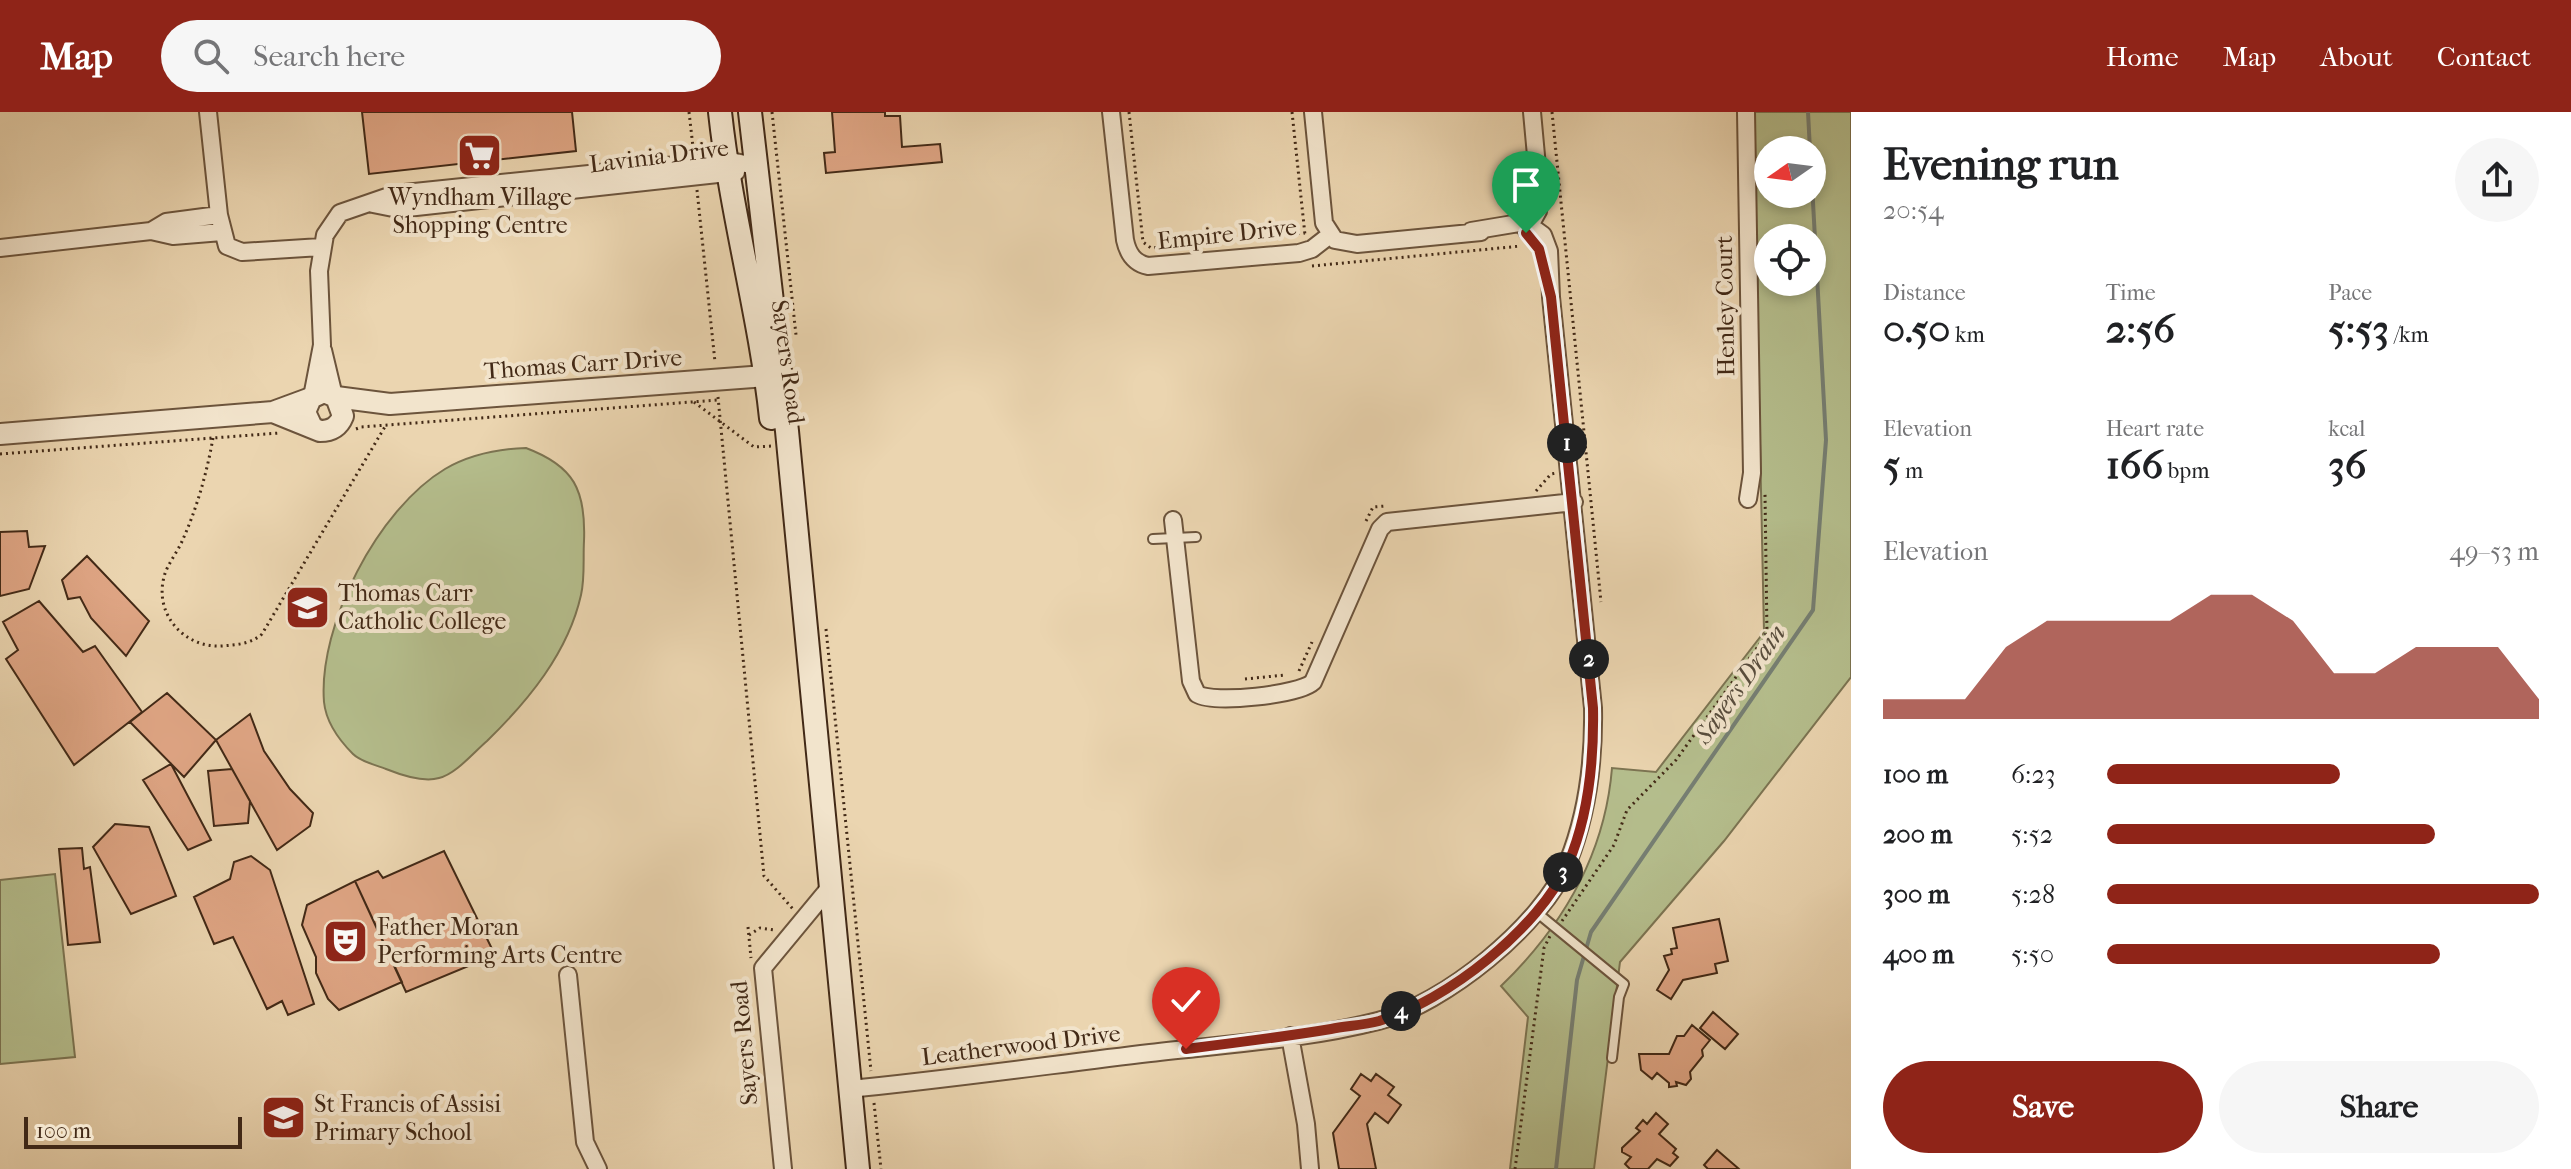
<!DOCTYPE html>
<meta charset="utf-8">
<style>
:root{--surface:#fff;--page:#f6f6f6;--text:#202124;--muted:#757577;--accent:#8f2418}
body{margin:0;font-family:"IM FELL French Canon",serif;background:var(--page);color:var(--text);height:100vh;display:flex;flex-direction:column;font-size:30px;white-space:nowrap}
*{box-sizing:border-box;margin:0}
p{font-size:26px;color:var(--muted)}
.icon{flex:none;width:44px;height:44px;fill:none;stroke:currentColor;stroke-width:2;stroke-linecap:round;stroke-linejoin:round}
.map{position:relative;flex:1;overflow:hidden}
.side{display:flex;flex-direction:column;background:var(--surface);width:720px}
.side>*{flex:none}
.needle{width:52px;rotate:256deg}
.tools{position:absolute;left:1754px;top:24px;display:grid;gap:16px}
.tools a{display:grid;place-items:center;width:72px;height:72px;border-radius:50%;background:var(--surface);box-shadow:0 4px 12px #0003;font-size:40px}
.scale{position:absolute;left:24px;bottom:20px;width:218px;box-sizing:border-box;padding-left:8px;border:4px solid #422916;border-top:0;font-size:22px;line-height:28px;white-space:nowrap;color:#422916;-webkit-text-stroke:6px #f2e4cc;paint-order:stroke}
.pin{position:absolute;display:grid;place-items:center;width:68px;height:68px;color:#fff;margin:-82px -34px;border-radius:50% 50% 50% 0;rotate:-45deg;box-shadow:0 0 8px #0007}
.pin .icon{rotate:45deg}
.km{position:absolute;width:40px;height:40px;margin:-20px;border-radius:50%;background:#222;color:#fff;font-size:22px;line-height:40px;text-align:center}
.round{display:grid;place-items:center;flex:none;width:84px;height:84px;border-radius:42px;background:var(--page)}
.headline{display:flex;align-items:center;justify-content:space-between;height:136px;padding:0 32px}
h1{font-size:44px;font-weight:800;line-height:60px}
.stats{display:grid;grid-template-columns:repeat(3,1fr);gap:12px;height:136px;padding:8px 32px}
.stats div{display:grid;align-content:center}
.stats b{font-size:40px;font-weight:800}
.stats small{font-size:22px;font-weight:400}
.stats p{font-size:22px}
.chart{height:224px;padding:16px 32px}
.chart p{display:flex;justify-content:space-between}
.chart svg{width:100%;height:144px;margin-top:8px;fill:var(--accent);opacity:.7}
.cta{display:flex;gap:16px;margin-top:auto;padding:16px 32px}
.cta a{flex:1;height:92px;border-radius:48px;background:var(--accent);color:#fff;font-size:32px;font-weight:800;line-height:92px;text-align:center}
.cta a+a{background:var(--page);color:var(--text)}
ul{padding:0 32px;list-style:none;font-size:26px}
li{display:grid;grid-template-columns:128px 96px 1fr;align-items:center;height:60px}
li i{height:20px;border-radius:10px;background:var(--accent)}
header{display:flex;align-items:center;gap:48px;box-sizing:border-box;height:112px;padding:0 40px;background:var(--accent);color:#fff}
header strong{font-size:38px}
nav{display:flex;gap:44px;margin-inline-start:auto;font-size:28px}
.search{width:560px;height:72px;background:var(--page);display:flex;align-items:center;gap:20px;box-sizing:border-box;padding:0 28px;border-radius:44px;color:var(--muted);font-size:30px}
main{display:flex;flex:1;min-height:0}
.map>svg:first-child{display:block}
.green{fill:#b5be8d;stroke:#7c7452;stroke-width:2;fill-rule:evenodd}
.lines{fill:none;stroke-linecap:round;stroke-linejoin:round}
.stream{stroke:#767f73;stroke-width:4}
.building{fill:#dfa584;stroke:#422916;stroke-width:2}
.service-casing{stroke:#6c543c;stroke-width:12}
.minor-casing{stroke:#6c543c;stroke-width:20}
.tertiary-casing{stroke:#6c543c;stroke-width:24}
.secondary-casing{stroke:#422916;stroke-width:26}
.path{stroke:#422916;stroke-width:3;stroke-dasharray:2 4;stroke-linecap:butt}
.service{stroke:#f2e4cc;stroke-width:8}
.minor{stroke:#f2e4cc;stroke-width:16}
.tertiary{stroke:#f2e4cc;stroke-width:20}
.secondary{stroke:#f2e4cc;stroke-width:22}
.route-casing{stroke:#fff;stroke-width:16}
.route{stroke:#8f2418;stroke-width:10}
.labels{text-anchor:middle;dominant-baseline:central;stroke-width:8;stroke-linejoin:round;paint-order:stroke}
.street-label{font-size:24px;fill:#422916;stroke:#f2e4cc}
.poi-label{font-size:24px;fill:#422916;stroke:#f2e4cc;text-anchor:start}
.water-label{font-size:26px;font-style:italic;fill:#584d3d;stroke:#f2e4cc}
</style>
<header>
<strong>Map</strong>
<div class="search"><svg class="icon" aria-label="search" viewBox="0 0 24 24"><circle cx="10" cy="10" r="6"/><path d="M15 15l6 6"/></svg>Search here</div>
<nav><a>Home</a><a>Map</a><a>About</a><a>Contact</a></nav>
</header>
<main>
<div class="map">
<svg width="1851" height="1057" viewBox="0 0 1851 1057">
<rect width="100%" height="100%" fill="#ebd5b0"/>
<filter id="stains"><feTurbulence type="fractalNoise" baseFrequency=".0025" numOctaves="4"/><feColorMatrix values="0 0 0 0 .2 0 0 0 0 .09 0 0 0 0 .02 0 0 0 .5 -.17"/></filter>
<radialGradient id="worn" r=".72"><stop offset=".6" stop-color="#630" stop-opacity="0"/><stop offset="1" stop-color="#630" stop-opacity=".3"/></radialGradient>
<path class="green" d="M1753,0H1851V565L1724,729L1620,850L1594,1057H1510L1528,905L1501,874C1562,815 1605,742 1612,656L1656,660L1764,520ZM1768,38H1812V82H1768ZM1768,126H1812V170H1768Z
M526,336C574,354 586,378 584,429C583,447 585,466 581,483C568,541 528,589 487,629C474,640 456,662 439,666C423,671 401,663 386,657C376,653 361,650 353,642C340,629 326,610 324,590C318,513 378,397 445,357C471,342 498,337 526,336Z
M55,762L75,945L0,952V768Z"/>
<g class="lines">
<path class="stream" d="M1808,0L1810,38
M1556,1057L1577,868L1591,820L1813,498L1826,328L1812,72"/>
</g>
<path class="building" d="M362,0H572L576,39L369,62Z
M832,0H885V4H900L902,35L940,32L942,50L826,61L824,41L835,40Z
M27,419L29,435L45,434L29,477L0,484V420Z
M87,444L149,509L126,544L91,506L80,485L68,487L62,468Z
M39,489L83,540L95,534L142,600L74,653L6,547L18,538L3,510Z
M167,581L216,628L184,665L130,610Z
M250,602L264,639L290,677L313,701L310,714L277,738L216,628Z
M171,652L211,728L188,738L143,668Z
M232,657L250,689L248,711L214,714L208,659Z
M115,712L149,715L176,784L131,802L93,735Z
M82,736L84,757L90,755L100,830L68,833L59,737Z
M444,739L495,843L406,880L355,769L378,759L383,766Z
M251,744L270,758L314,892L288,903L282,889L267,897L233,825L214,832L194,785L230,767L234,750Z
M355,769L402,870L339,898L328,887L316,861V845L302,813L307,793Z
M1719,807L1728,849L1715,852L1717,861L1683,868L1671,887L1657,878L1669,858L1664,844L1672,842L1671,837L1677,836L1673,816Z
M1713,900L1738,922L1725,937L1700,916Z
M1692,913L1710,928L1702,938L1703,944L1690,960L1691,967L1686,973L1676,970L1677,974L1669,975V971L1657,961L1652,967L1641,958L1639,942H1669L1677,924H1684Z
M1361,962L1371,969L1376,962L1394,975L1388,983L1401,993L1388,1011L1375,1001L1367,1012L1376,1057H1339L1333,1021L1360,984L1351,977Z
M1656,1001L1668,1012L1659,1022L1676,1037L1673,1041L1678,1045L1670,1054L1657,1047L1648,1057H1630L1625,1052L1631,1045L1622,1040V1036L1640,1019L1636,1016L1643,1008L1647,1012Z
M1717,1038L1739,1057H1708L1704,1053Z"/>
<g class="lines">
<defs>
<path id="service" d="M1153,427L1196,425
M1535,799L1624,872L1619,885L1612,946"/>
<path id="minor" d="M208,0L219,103L227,134L242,140L321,135
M1111,0L1125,128C1128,142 1134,151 1148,154L1299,141L1312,137L1330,123
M1313,0L1324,111L1335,128L1357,132L1481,120
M1746,0L1752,361L1748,387
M373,92L398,97L736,60
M151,119L173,124L222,120
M1527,119L1538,99L1540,87L1532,0
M0,136L151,119L166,110L219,103
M323,238L334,284
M312,285L322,233L319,159L325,123L340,101L395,82L725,48L756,54
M1173,408L1191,569L1197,582C1214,592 1299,583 1313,570L1380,417L1387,410L1574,390
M568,863L585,1030L598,1057
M1290,924L1306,1012L1310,1057
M850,977C950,967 1050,953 1150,941C1225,932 1304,928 1378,909C1443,893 1543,813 1568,750C1588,700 1594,649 1593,596L1551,185L1549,139L1543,123L1525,110L1471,119
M783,1057L763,856L830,775"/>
<path id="tertiary" d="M336,285L390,292L779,263
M273,300L320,319C332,319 339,314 343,304L336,285L324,280L311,286L305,300L312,315
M0,322L273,300L311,286"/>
<path id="secondary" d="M720,0C731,103 760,203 771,306
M750,0L787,319L858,1057"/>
</defs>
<use href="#service" class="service-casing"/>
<use href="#minor" class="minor-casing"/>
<use href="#tertiary" class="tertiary-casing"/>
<use href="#secondary" class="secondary-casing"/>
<path class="path" d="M689,0L693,35
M772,0L796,223
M1129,0L1143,130L1151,136L1305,121
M1292,0L1305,123
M1552,0L1601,490
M697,78L715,250
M1312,154L1521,134
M718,285L764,764L793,797
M694,290L754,335L772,334
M356,317L361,315L718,288
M213,326C207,360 197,396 183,427C178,440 167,452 164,465C154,503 185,536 221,534C236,533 251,532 262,522L386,313
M0,342L279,321
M1536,379L1551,362L1556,361
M1366,409L1373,395L1385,394
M826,517L871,959
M1299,559L1312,530
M1245,567L1285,563
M1562,809L1614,733L1627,698L1676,648L1767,522L1765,381
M748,815L751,846
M749,823L760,816L775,818
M874,991L881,1057
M1515,1057L1544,836L1550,824"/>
<use href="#service" class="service"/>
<use href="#minor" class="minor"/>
<use href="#tertiary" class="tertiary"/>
<use href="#secondary" class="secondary"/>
</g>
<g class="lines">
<defs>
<path id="route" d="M1186,937C1234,931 1283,925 1331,917C1347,914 1364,913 1379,909C1447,889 1539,816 1568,752C1589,703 1594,649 1593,596L1551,185L1539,137L1526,121"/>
</defs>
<use href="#route" class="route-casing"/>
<use href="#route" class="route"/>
</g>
<defs>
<symbol id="supermarket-square" viewBox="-11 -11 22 22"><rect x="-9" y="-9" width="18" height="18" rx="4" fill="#8f2418" stroke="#f2e4cc"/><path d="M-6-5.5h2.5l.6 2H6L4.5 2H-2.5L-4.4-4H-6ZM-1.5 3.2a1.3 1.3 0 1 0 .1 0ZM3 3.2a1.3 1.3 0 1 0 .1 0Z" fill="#fff"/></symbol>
<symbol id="school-square" viewBox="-11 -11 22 22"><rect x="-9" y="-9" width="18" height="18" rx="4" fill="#8f2418" stroke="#f2e4cc"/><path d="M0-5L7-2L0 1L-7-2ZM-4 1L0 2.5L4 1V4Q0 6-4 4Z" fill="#fff"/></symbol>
<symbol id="theatre-square" viewBox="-11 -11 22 22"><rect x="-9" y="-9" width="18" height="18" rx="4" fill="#8f2418" stroke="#f2e4cc"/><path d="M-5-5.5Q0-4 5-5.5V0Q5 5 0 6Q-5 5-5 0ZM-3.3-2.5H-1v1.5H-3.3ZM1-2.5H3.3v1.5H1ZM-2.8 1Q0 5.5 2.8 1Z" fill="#fff"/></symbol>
</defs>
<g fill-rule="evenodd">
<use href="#supermarket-square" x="454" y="18" width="51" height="51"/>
<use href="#school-square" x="282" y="470" width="51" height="51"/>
<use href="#theatre-square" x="320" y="804" width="51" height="51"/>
<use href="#school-square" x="258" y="980" width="51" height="51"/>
</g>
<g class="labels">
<g class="street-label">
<text transform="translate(659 44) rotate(-7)">Lavinia Drive</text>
<text transform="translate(1227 122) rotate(-6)">Empire Drive</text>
<text transform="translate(1725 194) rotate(-91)">Henley Court</text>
<text transform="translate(788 250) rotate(82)">Sayers Road</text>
<text transform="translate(583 252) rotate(-4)">Thomas Carr Drive</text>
<text transform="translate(744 931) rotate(-95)">Sayers Road</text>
<text transform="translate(1021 933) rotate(-7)">Leatherwood Drive</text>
</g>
<g class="poi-label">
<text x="480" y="85" text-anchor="middle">Wyndham Village<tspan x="480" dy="28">Shopping Centre</tspan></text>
<text x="338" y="481">Thomas Carr<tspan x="338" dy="28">Catholic College</tspan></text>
<text x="377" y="815">Father Moran<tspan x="377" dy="28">Performing Arts Centre</tspan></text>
<text x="314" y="992">St Francis of Assisi<tspan x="314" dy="28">Primary School</tspan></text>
</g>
<g class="water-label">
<text transform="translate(1740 572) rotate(-55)">Sayers Drain</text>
</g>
</g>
<rect width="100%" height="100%" filter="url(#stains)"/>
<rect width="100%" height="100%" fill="url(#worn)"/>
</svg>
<div class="tools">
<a><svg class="needle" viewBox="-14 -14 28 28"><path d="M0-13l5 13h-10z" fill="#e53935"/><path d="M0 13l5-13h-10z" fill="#757577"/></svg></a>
<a><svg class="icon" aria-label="locate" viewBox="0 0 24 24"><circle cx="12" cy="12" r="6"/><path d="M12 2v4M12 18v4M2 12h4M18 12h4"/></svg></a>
</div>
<div class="scale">100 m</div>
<div class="pin" style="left:1526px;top:121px;background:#1e9e55"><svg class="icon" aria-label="arrive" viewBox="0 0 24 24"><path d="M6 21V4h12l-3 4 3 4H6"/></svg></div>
<div class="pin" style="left:1186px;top:937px;background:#d93025"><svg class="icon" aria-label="check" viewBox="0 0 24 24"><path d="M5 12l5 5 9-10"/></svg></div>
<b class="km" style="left:1567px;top:331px">1</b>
<b class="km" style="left:1589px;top:547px">2</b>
<b class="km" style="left:1563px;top:760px">3</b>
<b class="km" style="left:1401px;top:899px">4</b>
</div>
<section class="side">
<div class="headline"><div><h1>Evening run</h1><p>20:54</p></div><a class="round"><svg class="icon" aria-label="share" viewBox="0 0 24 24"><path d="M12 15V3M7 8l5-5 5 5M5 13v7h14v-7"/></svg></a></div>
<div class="stats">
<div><p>Distance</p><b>0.50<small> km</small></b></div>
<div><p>Time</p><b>2:56</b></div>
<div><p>Pace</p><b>5:53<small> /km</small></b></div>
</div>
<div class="stats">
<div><p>Elevation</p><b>5<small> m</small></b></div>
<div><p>Heart rate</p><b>166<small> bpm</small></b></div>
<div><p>kcal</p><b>36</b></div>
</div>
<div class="chart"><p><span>Elevation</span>49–53 m</p>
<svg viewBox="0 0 160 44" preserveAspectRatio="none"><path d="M0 44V38L10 38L20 38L30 22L40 14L50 14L60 14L70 14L80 6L90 6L100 14L110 30L120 30L130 22L140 22L150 22L160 38V44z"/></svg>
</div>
<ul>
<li><b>100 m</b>6:23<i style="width:54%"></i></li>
<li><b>200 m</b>5:52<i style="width:76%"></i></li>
<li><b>300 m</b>5:28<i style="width:100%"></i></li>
<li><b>400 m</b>5:50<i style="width:77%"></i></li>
</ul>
<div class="cta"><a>Save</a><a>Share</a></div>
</section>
</main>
